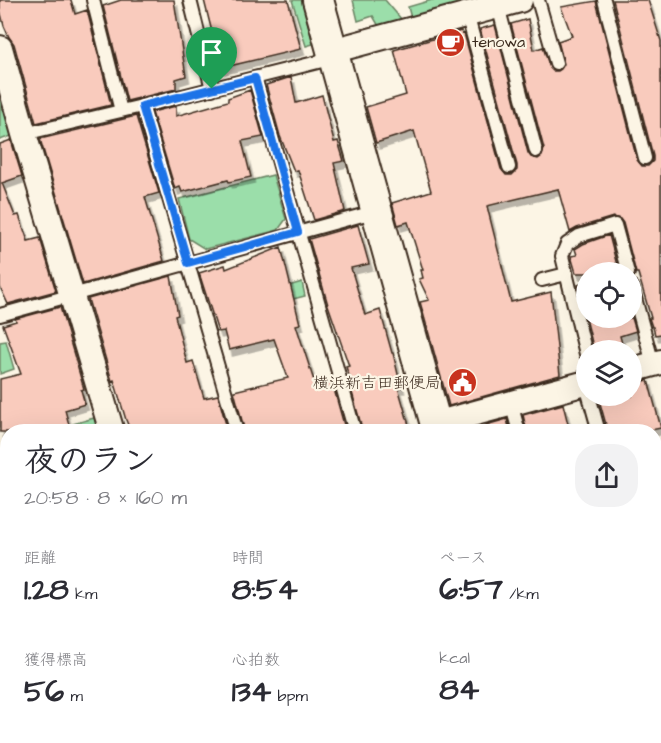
<!DOCTYPE html>
<html lang="ja">
<meta charset="utf-8">
<style>
:root{--surface:#fff;--page:#f2f2f3;--text:#2b2b33;--muted:#7c7c81}
body{margin:0;font-family:"Architects Daughter","Klee One",sans-serif;background:var(--page);color:var(--text);height:100vh;display:flex;flex-direction:column;font-size:22px;white-space:nowrap}
*{box-sizing:border-box;margin:0}
p{font-size:20px;color:var(--muted)}
.icon{flex:none;width:33px;height:33px;fill:none;stroke:currentColor;stroke-width:2;stroke-linecap:round;stroke-linejoin:round}
.map{position:relative;flex:1;overflow:hidden}
.details{position:absolute;left:0px;top:424px;width:662px;height:320px;display:flex;flex-direction:column;background:var(--surface);border-radius:24px 24px 0 0;box-shadow:0 6px 24px #0002}
.details>*{flex:none}
.controls{position:absolute;left:576px;top:262px;display:grid;gap:12px}
.controls a{display:grid;place-items:center;width:66px;height:66px;border-radius:50%;background:var(--surface);box-shadow:0 6px 24px #0002;font-size:30px}
.pin{position:absolute;display:grid;place-items:center;width:51px;height:51px;color:#fff;margin:-62px -26px;border-radius:50% 50% 50% 0;rotate:-45deg;box-shadow:0 0 6px #0007}
.pin .icon{rotate:45deg}
.round{display:grid;place-items:center;flex:none;width:63px;height:63px;border-radius:24px;background:var(--page)}
.overview{display:flex;align-items:center;justify-content:space-between;height:102px;padding:0 24px}
h1{font-size:33px;font-weight:700;line-height:45px}
.figures{display:grid;grid-template-columns:repeat(3,1fr);gap:9px;height:102px;padding:6px 24px}
.figures div{display:grid;align-content:center}
.figures b{font-size:30px;font-weight:700}
.figures small{font-size:16px;font-weight:400}
.figures p{font-size:16px}
.map>svg:first-child{display:block}
.green{fill:#9bdeaa;stroke:#6b8464;stroke-width:1.5}
.building{fill:#f9cbbd;stroke:#3b2a1e;stroke-width:1.5;filter:url(#shadow)}
.lines{fill:none;stroke-linecap:round;stroke-linejoin:round}
.service-casing{stroke:#3b2a1e;stroke-width:16}
.minor-casing{stroke:#3b2a1e;stroke-width:28}
.tertiary-casing{stroke:#3b2a1e;stroke-width:34}
.service{stroke:#fcf5e5;stroke-width:12}
.minor{stroke:#fcf5e5;stroke-width:24}
.tertiary{stroke:#fcf5e5;stroke-width:30}
.route-casing{stroke:#fff;stroke-width:12}
.route{stroke:#1a73e8;stroke-width:8}
.labels{text-anchor:middle;dominant-baseline:central;stroke-width:4.5;stroke-linejoin:round;paint-order:stroke}
.poi-label{font-size:16px;fill:#3b2a1e;stroke:#fcf5e5;text-anchor:start}
</style>
<div class="map">
<svg width="661" height="743" viewBox="0 0 661 743">
<defs>
<filter id="shadow"><feDropShadow dx="3.5" dy="6" stdDeviation="0" flood-color="#0004"/></filter>
</defs>
<rect width="100%" height="100%" fill="#fcf5e5"/>
<filter id="ink" filterUnits="userSpaceOnUse"><feTurbulence type="fractalNoise" baseFrequency=".0167" numOctaves="2"/><feDisplacementMap in="SourceGraphic" scale="12" xChannelSelector="R" yChannelSelector="G"/><feConvolveMatrix kernelMatrix="1 2 1 2 8 2 1 2 1" color-interpolation-filters="sRGB"/></filter>
<g filter="url(#ink)">
<path class="green" d="M292,0H302L313,44L306,46Z
M353,0H385L402,20L380,28L373,16L358,21Z
M432,0H482L411,18L408,7Z
M0,91L14,135L0,140Z
M273,175L286,219L278,230L205,249L189,239L179,199Z
M302,282L305,296L266,306L262,294Z
M6,341L14,369L0,374V342Z
M94,418L98,431L76,432L73,424Z
M5,625L8,635V705L6,706L0,689V626Z
M450,737H504L505,741L499,743H453Z"/>
<path class="building" d="M0,0H71L75,14L87,10L111,105L36,123L14,44L9,37L4,26L0,10Z
M121,0H174L186,76L176,79V89L127,101L103,6Z
M204,0H288L301,49L221,68Z
M613,0H648L661,41V334L655,335L653,327H652L649,318H651L638,273H636L623,223L620,219L613,217L577,228L570,232L558,189L487,206L511,302L551,292L560,375L449,406L420,302L429,300L419,279L423,278L421,270H423L408,222L398,225L392,203L431,191L414,131L376,143L366,107L406,95L394,50L461,31L462,34L464,33L501,169L506,175H512L517,170V165L480,29L495,25L528,153L531,157L538,159L542,156L544,149L511,24L528,19L534,50L543,47L550,68L553,71H558L561,69L564,64L558,41L572,36L561,7L596,1L637,160L642,166H648L653,161V156Z
M291,77L296,103L322,95L334,142L338,141L344,161L334,163L345,211L314,220L298,170L294,171L280,136L266,85Z
M250,90L263,137L242,141L251,177L229,182L228,180L182,192L180,187L175,189L152,112L176,106V116L228,101V98Z
M136,116L159,193L145,197L164,261L83,284L40,139Z
M11,140L22,176L2,183L15,216L19,215L28,241L40,238L56,291L8,304L0,287V144Z
M358,225L369,264L351,268L365,315L380,310L392,353H393L401,387H398L411,432H363L348,378H350L346,367L349,366L328,305L309,239Z
M609,235L619,273H576L571,256L577,255L575,249L583,244Z
M281,247L300,324L296,325L316,387L332,382L346,432H245L234,391L288,378L274,339L229,350L224,331L218,332L199,273L225,265L226,269Z
M171,276L178,315L175,316L187,363L193,361L204,398L218,395L228,432H131L126,420L114,380L112,381L88,299Z
M586,282V318H632L636,331L620,336L624,351H594L578,285Z
M60,307L84,389L81,390L85,404L65,410L71,432H0V379L21,374L3,325L16,321L15,319Z
M648,380L661,428L641,432H608L598,396H632V384Z
M563,404L570,432H527L523,415Z
M507,419L510,432H488L486,425Z"/>
<g class="lines">
<defs>
<path id="service" d="M93,0L121,111
M190,0L212,89
M538,0L556,63
M604,0L645,158
M498,6L536,151
M467,14L509,167
M255,78L355,432
M142,106L237,432
M24,134L142,106L318,62L331,52
M542,280L566,274
M632,287L653,364
M0,315L377,211
M586,354L562,256L567,244L579,236L615,225L628,273
M589,396L599,432
M511,403L519,432
M654,524L661,522
M327,736L329,743
M441,736L443,743
M100,743L123,736"/>
<path id="minor" d="M0,48L24,134L112,432
M332,51L520,0
M632,370L661,362
M435,424L586,383
M0,547L8,545
M0,564L8,590
M51,736L53,743
M201,736L203,743"/>
<path id="tertiary" d="M318,0L438,432
M521,736L523,743"/>
</defs>
<use href="#service" class="service-casing"/>
<use href="#minor" class="minor-casing"/>
<use href="#tertiary" class="tertiary-casing"/>
<use href="#service" class="service"/>
<use href="#minor" class="minor"/>
<use href="#tertiary" class="tertiary"/>
</g>
</g>
<g class="lines" filter="url(#ink)">
<defs>
<path id="route" d="M255,78L298,232L188,263L142,106Z"/>
</defs>
<use href="#route" class="route-casing"/>
<use href="#route" class="route"/>
</g>
<defs>
<symbol id="cafe-disc" viewBox="-11 -11 22 22"><circle r="9.5" fill="#c8321e" stroke="#fcf5e5"/><path d="M-5.5-4.5H6V0H3Q3 3.5 0 3.5H-2.5Q-5.5 3.5-5.5 0ZM3-3.2v2h1.7v-2ZM-6 4.5H4V6H-6Z" fill="#fff"/></symbol>
<symbol id="civic-disc" viewBox="-11 -11 22 22"><circle r="9.5" fill="#c8321e" stroke="#fcf5e5"/><path d="M-.6-6.5H3V-4.5H.6V-3L4-1V1h2V6H-6V1h2V-1L-.6-3ZM-1.2 2.5V6h2.4V2.5Z" fill="#fff"/></symbol>
</defs>
<g fill-rule="evenodd">
<use href="#cafe-disc" x="434" y="26" width="33" height="33"/>
<use href="#civic-disc" x="446" y="366" width="33" height="33"/>
</g>
<g class="labels">
<g class="poi-label">
<text x="472" y="42">tenowa</text>
<text x="441" y="383" text-anchor="end">横浜新吉田郵便局</text>
</g>
</g>
</svg>
<div class="controls">
<a><svg class="icon" aria-label="locate" viewBox="0 0 24 24"><circle cx="12" cy="12" r="6"/><path d="M12 2v4M12 18v4M2 12h4M18 12h4"/></svg></a>
<a><svg class="icon" aria-label="layers" viewBox="0 0 24 24"><path d="M12 4l9 5-9 5-9-5zM3 14l9 5 9-5"/></svg></a>
</div>
<div class="pin" style="left:212px;top:89px;background:#1e9e55"><svg class="icon" aria-label="arrive" viewBox="0 0 24 24"><path d="M6 21V4h12l-3 4 3 4H6"/></svg></div>
<section class="details">
<div class="overview"><div><h1>夜のラン</h1><p>20:58 · 8 × 160 m</p></div><a class="round"><svg class="icon" aria-label="share" viewBox="0 0 24 24"><path d="M12 15V3M7 8l5-5 5 5M5 13v7h14v-7"/></svg></a></div>
<div class="figures">
<div><p>距離</p><b>1.28<small> km</small></b></div>
<div><p>時間</p><b>8:54</b></div>
<div><p>ペース</p><b>6:57<small> /km</small></b></div>
</div>
<div class="figures">
<div><p>獲得標高</p><b>56<small> m</small></b></div>
<div><p>心拍数</p><b>134<small> bpm</small></b></div>
<div><p>kcal</p><b>84</b></div>
</div>
</section>
</div>
